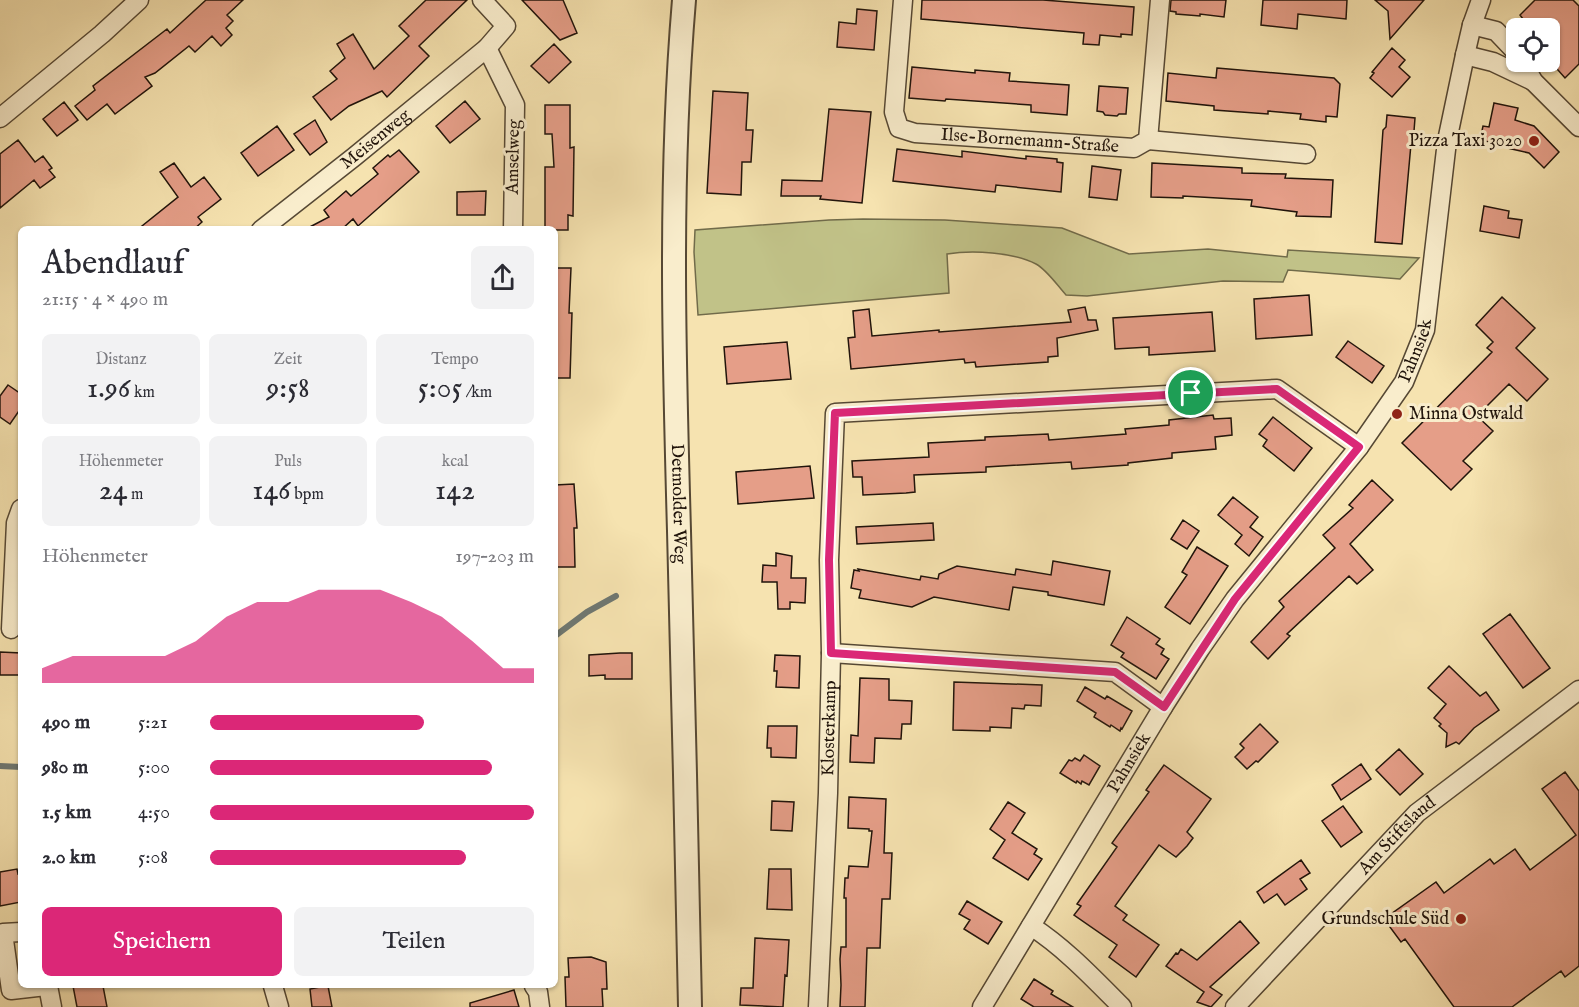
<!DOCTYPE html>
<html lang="de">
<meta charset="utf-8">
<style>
:root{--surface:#fff;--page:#f2f2f3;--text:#2b2b33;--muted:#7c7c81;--accent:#db2777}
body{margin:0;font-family:"IM FELL English",serif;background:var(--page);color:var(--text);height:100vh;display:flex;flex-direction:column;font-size:22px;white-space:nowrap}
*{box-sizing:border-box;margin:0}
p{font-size:20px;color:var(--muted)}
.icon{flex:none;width:33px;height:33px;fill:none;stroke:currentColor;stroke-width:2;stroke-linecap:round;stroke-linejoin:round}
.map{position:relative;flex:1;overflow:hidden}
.details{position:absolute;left:18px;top:226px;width:540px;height:762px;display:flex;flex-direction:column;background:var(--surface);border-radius:9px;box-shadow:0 2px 4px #0004}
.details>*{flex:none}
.tools{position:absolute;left:1506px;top:18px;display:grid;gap:12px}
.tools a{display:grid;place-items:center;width:54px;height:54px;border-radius:9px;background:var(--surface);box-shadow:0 2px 4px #0004;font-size:30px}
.pin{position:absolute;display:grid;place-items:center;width:51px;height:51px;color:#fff;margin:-26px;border:3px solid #fff;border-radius:50%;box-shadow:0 2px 6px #0007}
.round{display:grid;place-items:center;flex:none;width:63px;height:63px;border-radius:9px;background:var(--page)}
.head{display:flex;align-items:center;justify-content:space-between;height:102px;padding:0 24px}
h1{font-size:33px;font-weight:600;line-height:45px}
.figures{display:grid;grid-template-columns:repeat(3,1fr);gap:9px;height:102px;padding:6px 24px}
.figures div{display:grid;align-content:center;border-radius:9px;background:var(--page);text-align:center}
.figures b{font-size:30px;font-weight:600}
.figures small{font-size:16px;font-weight:400}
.figures p{font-size:16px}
.chart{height:168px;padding:12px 24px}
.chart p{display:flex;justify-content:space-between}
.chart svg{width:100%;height:108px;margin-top:6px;fill:var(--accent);opacity:.7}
.action{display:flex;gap:12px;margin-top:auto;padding:12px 24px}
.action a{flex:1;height:69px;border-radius:9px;background:var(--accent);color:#fff;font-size:24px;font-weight:600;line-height:69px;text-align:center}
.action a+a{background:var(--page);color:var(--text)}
ul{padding:0 24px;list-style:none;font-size:20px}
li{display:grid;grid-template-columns:96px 72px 1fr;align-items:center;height:45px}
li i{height:15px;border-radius:8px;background:var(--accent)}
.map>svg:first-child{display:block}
.green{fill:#c1c288;stroke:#716b4a;stroke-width:1.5}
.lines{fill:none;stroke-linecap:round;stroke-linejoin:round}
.stream{stroke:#6f7872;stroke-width:6}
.building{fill:#e59e88;stroke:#21140b;stroke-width:1.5}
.minor-casing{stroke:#564834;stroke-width:21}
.tertiary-casing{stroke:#564834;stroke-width:26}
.minor{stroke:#f9edcc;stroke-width:18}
.tertiary{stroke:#f9edcc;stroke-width:22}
.route-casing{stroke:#fff;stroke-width:12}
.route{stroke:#db2777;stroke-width:8}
.poi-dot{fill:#8f2418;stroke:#f9edcc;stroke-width:2}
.labels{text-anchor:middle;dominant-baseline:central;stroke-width:6;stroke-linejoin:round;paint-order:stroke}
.street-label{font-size:18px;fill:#21140b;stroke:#f9edcc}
.poi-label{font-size:18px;fill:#21140b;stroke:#f9edcc;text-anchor:end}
</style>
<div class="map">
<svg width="1579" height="1007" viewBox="0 0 1579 1007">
<rect width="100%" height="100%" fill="#f6e3b0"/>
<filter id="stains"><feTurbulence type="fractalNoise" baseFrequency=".00333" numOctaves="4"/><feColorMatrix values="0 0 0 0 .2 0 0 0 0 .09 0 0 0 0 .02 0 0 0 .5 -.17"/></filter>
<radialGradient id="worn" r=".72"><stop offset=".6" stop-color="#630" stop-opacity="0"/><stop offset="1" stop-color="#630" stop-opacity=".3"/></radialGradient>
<path class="green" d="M863,219L945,220L1062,228L1129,254L1208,249L1287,257L1288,250L1419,258L1400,279L1288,270L1283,282L1223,281L1087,296L1066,295C1057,285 1047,270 1036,264C1013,252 972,250 947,254L949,293L698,315L694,252L695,230L829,220Z"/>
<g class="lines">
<path class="stream" d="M555,636L587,612L616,596
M0,766L21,767"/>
</g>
<path class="building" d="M206,0H243L227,15L233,21L226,28L232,35L221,46L212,36L195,52L189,46L155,73L145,77L152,86L115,114L107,104L87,120L75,106L95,90L93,86L167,29L170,33Z
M426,0H467L419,46L429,56L387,97L382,91L349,106L331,120L313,97L337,79L330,71L345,58L337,44L353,34L374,69L409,36L399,26Z
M522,0H563L577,33L560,40Z
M922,0H1043L1134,7L1132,35L1121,34V37L1100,35L1099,45L1083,44L1084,33L921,19Z
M1171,0H1226L1224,17L1200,14V16L1176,14V12L1170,11Z
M1263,0H1347L1346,19L1298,14L1297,29L1261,25Z
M1375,0H1424L1390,39L1388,11Z
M1535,0H1573L1579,6V64L1565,78L1550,61V28H1513L1523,19L1520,15Z
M857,9L877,11L874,50L837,47L839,22L856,24Z
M554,44L571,62L549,83L531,66Z
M1392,48L1405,60L1399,67L1410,77L1392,97L1370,78L1374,73L1372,72Z
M912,67L975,73V70L1010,73L1009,81L1069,85L1067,115L1031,112V105L946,99L945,101L909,98Z
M1217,68L1334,78L1340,84L1337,117L1326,116V122L1300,119L1301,114L1268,111V114L1214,110V106L1166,101L1168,73L1216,78Z
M1099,86L1128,88L1126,114H1119L1117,116L1105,115L1103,112L1097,111Z
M713,91L748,93L746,130H753L751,162H742L741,195L707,193Z
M465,101L480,119L450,143L436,126Z
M64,102L78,120L57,136L43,119Z
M1494,103L1518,108L1515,120L1534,126L1559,152L1544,168L1529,153L1507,148L1508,146L1480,140L1483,126L1489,127Z
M545,105H570V148L574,147L573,216L568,215V230H545V167H554L552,134H545Z
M829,109L871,112L862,203L820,199L821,196H781L782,180L822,181Z
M1387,115L1415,118L1413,144H1411L1402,244L1375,242L1383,130L1386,127Z
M315,120L327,142L310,155L294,134Z
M277,126L294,150L258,176L241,153Z
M18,140L35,162L43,156L52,168L49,170L55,177L40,188L34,180L0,208V154Z
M897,149L962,157V151L1026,159V156L1057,159V162L1063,163L1061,192L996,185L995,192L893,181Z
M399,150L419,172L358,226L353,219L341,230H304L329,217L324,210L346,191L351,196L378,174L373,168L388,155L390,157Z
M174,163L191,187L204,177L221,199L198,217L202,222L193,230H137L178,197L160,172Z
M1152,163L1242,168V173L1286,174L1285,178L1333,180L1331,217L1296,216L1297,212L1251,206L1252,200L1183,196V198L1151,197Z
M1092,166L1121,170L1117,200L1089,197Z
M486,191L485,215H457V192Z
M1484,206L1509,211L1508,218L1522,220L1519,238L1480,231Z
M555,268H571L569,313H572L570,378H555Z
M1309,295L1312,335L1256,339L1254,299Z
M1502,297L1535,328L1516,348L1548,379L1527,401L1509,384L1477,416L1493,431L1463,461L1472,469L1451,490L1402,443L1492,352L1487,348L1493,342L1476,325Z
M1085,307L1088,320H1096L1098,330L1057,338L1058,356L1048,357V362L976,367L975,362L965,363L964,359L851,369L848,338L855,337L853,311L869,309L872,336L939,330V332L1071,322L1068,310Z
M1212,312L1215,351L1149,355V347L1115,349L1113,318Z
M1348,341L1384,366L1372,383L1336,357Z
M787,342L791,379L727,384L724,347Z
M8,385L21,394V408L10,424L0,417V396Z
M1213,415L1214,419L1231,418L1232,435L1215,437L1216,449L1172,453V458L1128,463V465L1072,469L1071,462L986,467V472L914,475L915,492L906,493L863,495L862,477H853L852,461L929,457L928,443L985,440V437L1048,434L1049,440L1126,434L1125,429L1169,425V420Z
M1273,417L1312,448L1294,471L1263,446L1267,440L1259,434Z
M810,466L814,498L738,504L736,472Z
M1372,480L1393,500L1350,544L1373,570L1357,584L1349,576L1287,634L1290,636L1268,659L1251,642L1284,607L1279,601L1335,548L1323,535L1353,508L1349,505Z
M574,484L577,528H574L575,567H555V485Z
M1233,497L1258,517L1250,527L1263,537L1249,556L1235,544L1242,535L1218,515Z
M1183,520L1199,531L1187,549L1171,539Z
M933,523L934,540L857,544L856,527Z
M1197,547L1228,566L1190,624L1165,607L1187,575L1182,572Z
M776,553L792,556L791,578H806L805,603L790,602V609H778L777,582H762L763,565L776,566Z
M1053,561L1110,571L1104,605L1048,595V592L1013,587L1009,610L934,597L912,607L859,598L861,590L851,588L854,570L859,571L858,569L920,580L921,576L938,579L939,574L957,566L1015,575L1016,569L1051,575Z
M1510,614L1550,668L1523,688L1483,634Z
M1127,617L1160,639L1156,644L1164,649L1161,654L1169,659L1156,679L1121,657L1124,653L1111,645Z
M0,652L21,653V675H0Z
M620,653H632V679H605V675L589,676V655Z
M775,655L800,656L799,688L776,687L777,671H774Z
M1449,666L1480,696L1486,692L1499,710L1474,728L1459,744L1456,742L1446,747L1447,733L1439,726L1441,724L1434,718L1446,704L1428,688Z
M860,678L889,679V700L912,701L911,724H902L901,739L875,738L874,763L850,762L851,735L858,736Z
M954,682L1042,685L1041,706L1025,705L1024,709L1012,708L1011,728L990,727V731L953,730Z
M1085,687L1105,699L1107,696L1132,711L1122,729L1121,728L1120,731L1111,725L1110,727L1094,717L1096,713L1077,701Z
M1260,724L1278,742L1258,762L1256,761L1247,769L1235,757L1244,748L1240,744Z
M768,726H797L796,758L771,757V748H767Z
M1399,749L1423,774L1400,795L1376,770Z
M1084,755L1100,766L1089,785L1082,781L1081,784L1077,781L1076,783L1060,773L1069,760L1072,761L1075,758L1080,761Z
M1361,764L1371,779L1341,800L1332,785Z
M1164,765L1211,799L1187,832L1193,838L1187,846L1176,857L1159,845L1115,906L1127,915L1123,920L1159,945L1136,977L1109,957L1117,945L1074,915L1081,906L1077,904L1117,847L1112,843L1149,792L1146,790Z
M1565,772L1579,791V966L1565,977L1561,971L1512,1007H1454L1405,939L1401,942L1384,919L1436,882L1444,893L1490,859L1494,864L1515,849L1530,870L1576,835L1542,789Z
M849,797L886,799L884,853H892L890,899H882L880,948H867L865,1007H840L841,985L840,959L841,947H846V898H844L845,878H848L849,866L868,867L872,831H869V829L848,828Z
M772,801L794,802L792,831L771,830Z
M1008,802L1025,813L1012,833L1037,849L1034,854L1042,859L1028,880L993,858L1005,840L990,829Z
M1343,806L1362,832L1341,847L1322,821Z
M1301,860L1310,873L1300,879L1307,889L1285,905L1277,894L1264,903L1257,892Z
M17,869L18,874L21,873V902L0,906V872Z
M769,869H791L792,910L767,909Z
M967,901L1002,922L988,944L964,929L970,920L959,914Z
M1240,921L1259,943L1210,987L1222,995L1211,1007L1197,1002L1204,992L1166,966L1176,953L1178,954L1181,949L1197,960Z
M755,938L789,940L787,976L785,975L783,1007L740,1005L741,988H753Z
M591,957L606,962L607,989H602L603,1007H566L565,977H569L568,958Z
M1034,979L1053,991L1051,994L1073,1007H1034L1021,999Z
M73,986H103L107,1007H77Z
M325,986H328L332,1007H312L310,989Z
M514,990L519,1007H470V1003Z"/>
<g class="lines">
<defs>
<g id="minor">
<path id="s1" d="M903,0L894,112L899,128L915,133L1134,148L1148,140L1160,0"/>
<path d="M1472,25L1496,31L1516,52"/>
<path d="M487,48L515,105L513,230"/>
<path d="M1465,55L1493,62L1533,81"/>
<path d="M1523,62L1533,81L1579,127"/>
<path d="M0,118L102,34L139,0"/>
<path d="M1148,140L1306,154"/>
<path id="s2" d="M261,230L354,157L487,48L506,26L482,0"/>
<path d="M11,629L16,523L21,509"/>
<path d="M831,653L1115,672L1163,707"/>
<path d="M1031,926C1065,948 1093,978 1122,1007"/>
<path d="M21,932L3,933L11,990L46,986"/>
<path d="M48,986L52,1007"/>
<path d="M273,986L279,1007"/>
<path d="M534,986L538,992L540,1007"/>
<path id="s3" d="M818,1007L828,793L831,653L829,560L835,413L1277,389L1359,447"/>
<path id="s4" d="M982,1007L1163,707L1200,649L1235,599L1359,447L1404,382L1425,330L1447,141L1465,55L1472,25L1481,0"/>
<path id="s5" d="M1235,1007L1417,813L1579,690"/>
</g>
<g id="tertiary">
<path id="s6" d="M684,0C669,177 674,354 679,531C684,690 686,848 690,1007"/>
</g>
</defs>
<use href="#minor" class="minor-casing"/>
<use href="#tertiary" class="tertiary-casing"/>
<use href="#minor" class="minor"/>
<use href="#tertiary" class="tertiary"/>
</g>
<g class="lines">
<defs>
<path id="route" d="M1277,389L1359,447L1235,599L1164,707L1115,672L831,653L829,560L835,413Z"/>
</defs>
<use href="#route" class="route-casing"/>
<use href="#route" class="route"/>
</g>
<g class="poi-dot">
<circle cx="1534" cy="141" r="6"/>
<circle cx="1397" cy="414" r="6"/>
<circle cx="1461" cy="919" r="6"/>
</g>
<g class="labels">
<g class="street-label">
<text stroke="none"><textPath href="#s2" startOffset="146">Meisenweg</textPath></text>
<text stroke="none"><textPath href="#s1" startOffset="261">Ilse-Bornemann-Straße</textPath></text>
<text transform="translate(514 157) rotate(-89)">Amselweg</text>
<text stroke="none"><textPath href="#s4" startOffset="789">Pahnsiek</textPath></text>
<text stroke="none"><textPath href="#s6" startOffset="504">Detmolder Weg</textPath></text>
<text stroke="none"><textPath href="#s3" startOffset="279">Klosterkamp</textPath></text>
<text stroke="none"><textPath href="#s4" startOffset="285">Pahnsiek</textPath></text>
<text stroke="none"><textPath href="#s5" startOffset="236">Am Stiftsland</textPath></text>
</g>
<g class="poi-label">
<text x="1522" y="141">Pizza Taxi 3020</text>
<text x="1409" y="414" text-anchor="start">Minna Ostwald</text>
<text x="1449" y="919">Grundschule Süd</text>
</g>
</g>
<rect width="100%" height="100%" filter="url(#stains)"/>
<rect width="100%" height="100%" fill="url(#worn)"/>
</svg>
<div class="tools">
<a><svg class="icon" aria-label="locate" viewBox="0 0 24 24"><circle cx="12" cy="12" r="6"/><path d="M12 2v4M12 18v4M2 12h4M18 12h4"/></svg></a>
</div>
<div class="pin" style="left:1191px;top:393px;background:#1e9e55"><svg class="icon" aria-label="arrive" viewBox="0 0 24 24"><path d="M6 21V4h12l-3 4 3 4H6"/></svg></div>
<section class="details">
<div class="head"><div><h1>Abendlauf</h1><p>21:15 · 4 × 490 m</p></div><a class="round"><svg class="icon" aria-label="share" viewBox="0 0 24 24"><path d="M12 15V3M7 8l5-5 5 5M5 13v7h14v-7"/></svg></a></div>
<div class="figures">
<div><p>Distanz</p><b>1.96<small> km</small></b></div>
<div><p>Zeit</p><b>9:58</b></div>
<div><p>Tempo</p><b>5:05<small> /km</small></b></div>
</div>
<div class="figures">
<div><p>Höhenmeter</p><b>24<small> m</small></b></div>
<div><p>Puls</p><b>146<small> bpm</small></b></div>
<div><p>kcal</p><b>142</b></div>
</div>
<div class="chart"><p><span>Höhenmeter</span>197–203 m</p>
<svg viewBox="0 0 160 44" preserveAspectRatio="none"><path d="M0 44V38L10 33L20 33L30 33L40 33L50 27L60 17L70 11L80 11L90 6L100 6L110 6L120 11L130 17L140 27L150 38L160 38V44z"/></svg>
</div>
<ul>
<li><b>490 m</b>5:21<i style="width:66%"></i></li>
<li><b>980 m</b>5:00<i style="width:87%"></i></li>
<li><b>1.5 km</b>4:50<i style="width:100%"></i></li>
<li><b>2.0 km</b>5:08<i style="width:79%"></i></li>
</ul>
<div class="action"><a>Speichern</a><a>Teilen</a></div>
</section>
</div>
